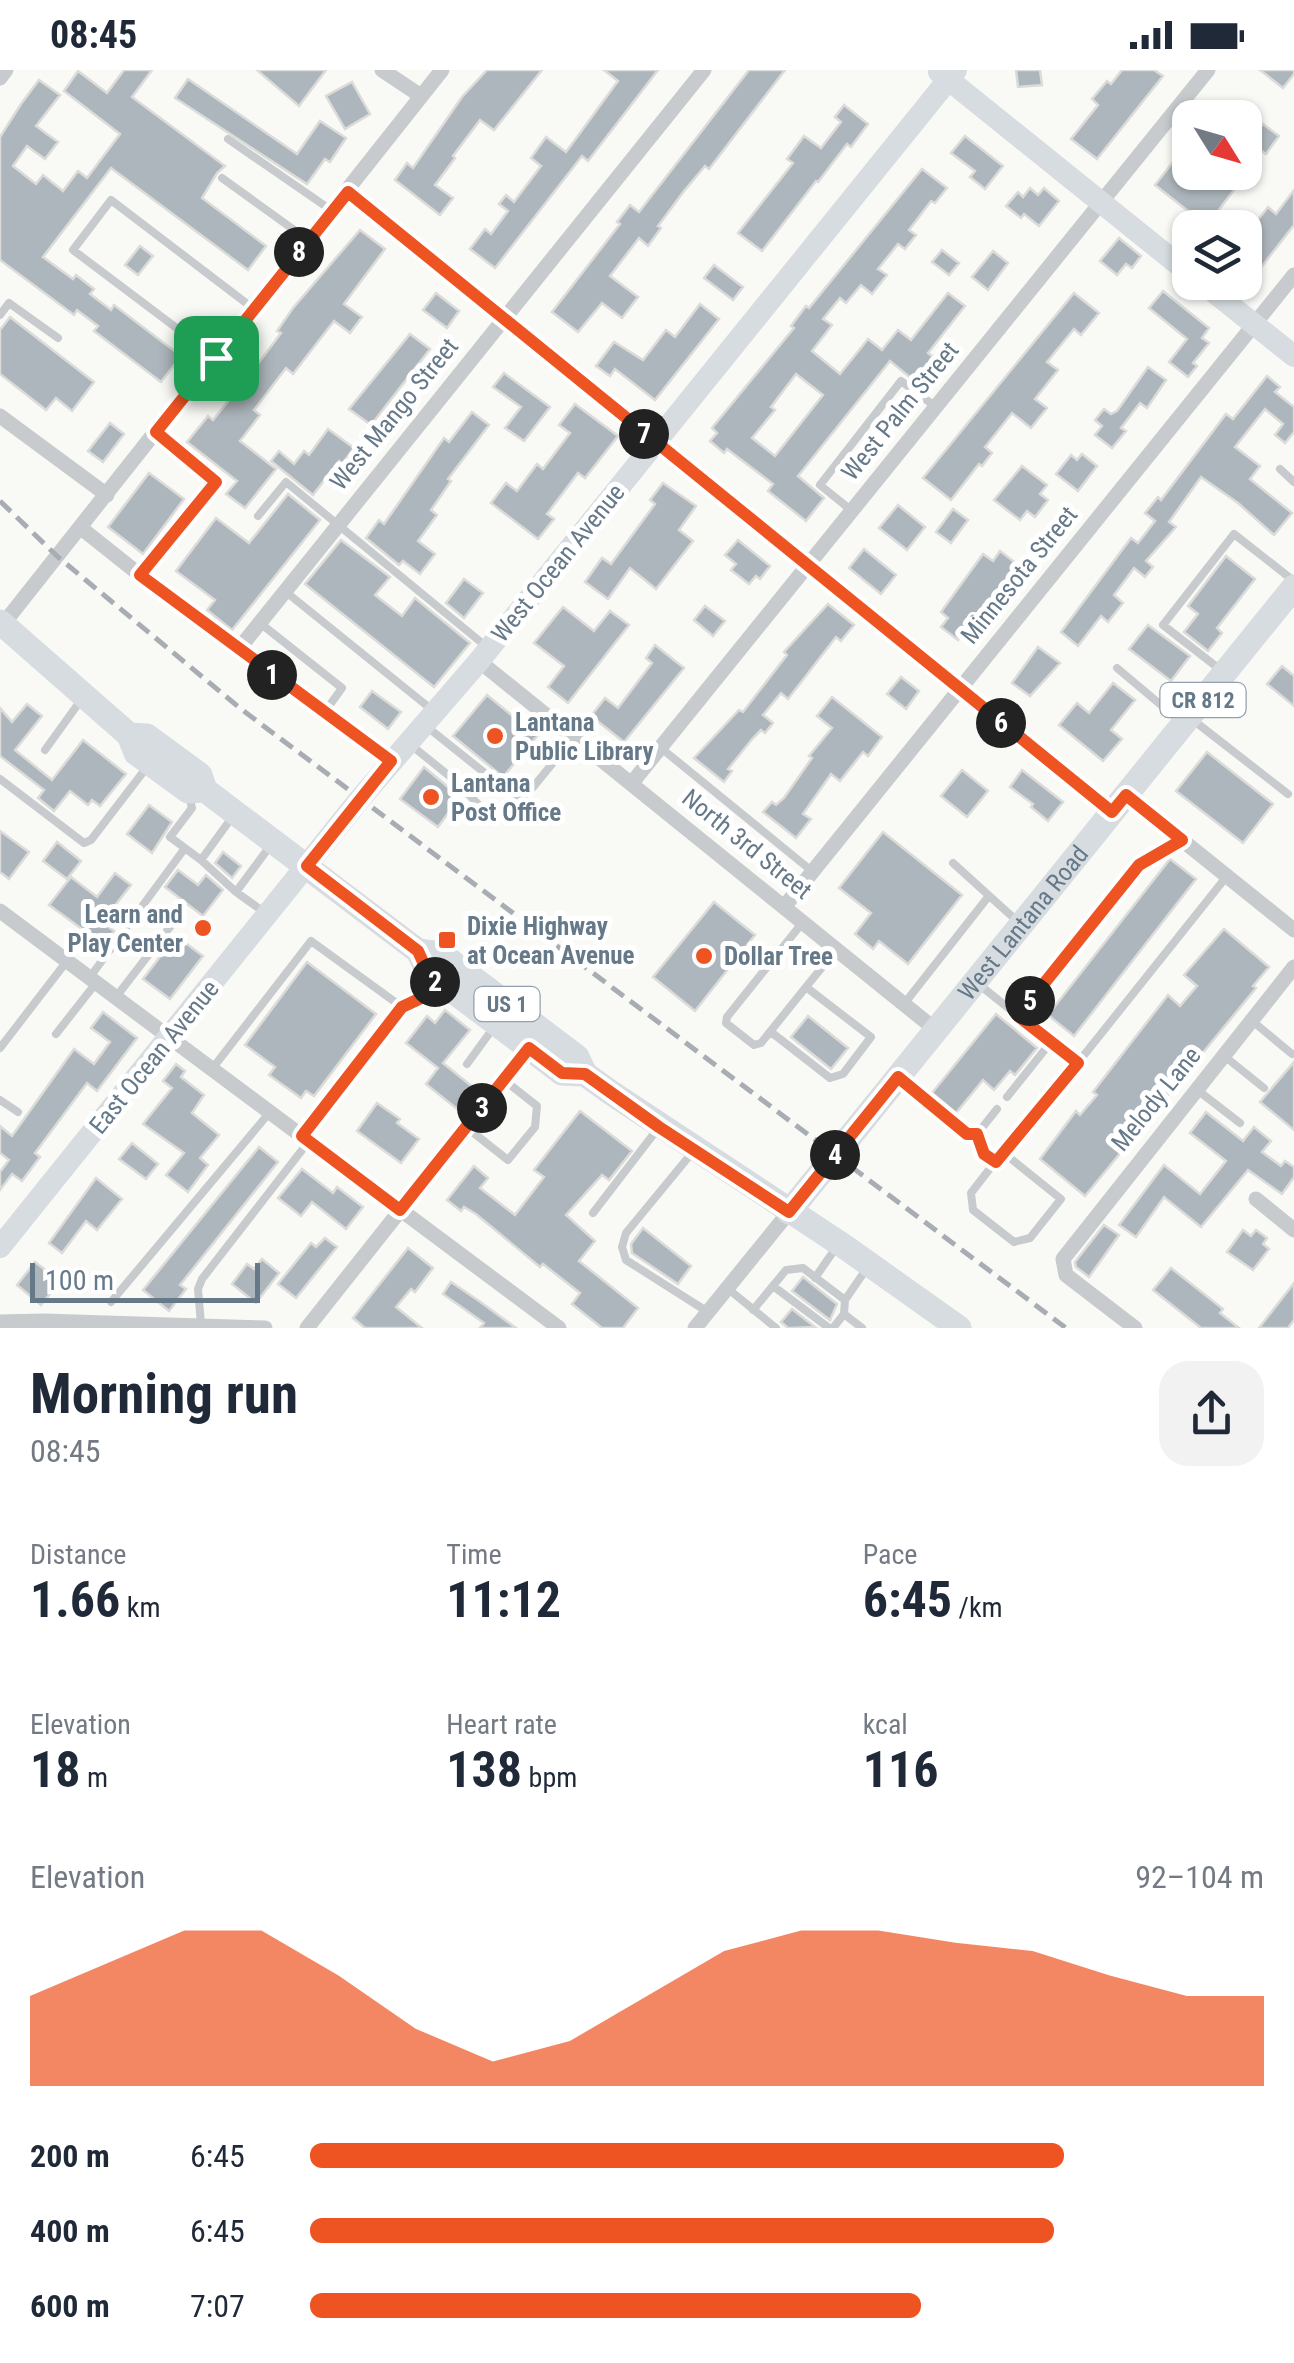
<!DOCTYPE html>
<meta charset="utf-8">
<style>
:root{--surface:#fff;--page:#f2f2f3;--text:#1f2937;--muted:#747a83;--accent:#ee5422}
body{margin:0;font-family:"Roboto Condensed",sans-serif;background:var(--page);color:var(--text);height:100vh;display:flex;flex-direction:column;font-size:38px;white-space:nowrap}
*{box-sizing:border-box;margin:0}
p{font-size:32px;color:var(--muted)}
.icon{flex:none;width:55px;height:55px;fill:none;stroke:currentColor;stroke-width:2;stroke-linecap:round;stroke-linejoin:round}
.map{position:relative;height:1258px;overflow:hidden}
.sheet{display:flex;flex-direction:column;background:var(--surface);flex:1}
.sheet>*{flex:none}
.needle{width:65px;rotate:127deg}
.controls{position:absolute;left:1172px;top:30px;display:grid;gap:20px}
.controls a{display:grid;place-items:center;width:90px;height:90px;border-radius:20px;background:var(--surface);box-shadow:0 2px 8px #0004;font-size:50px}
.scale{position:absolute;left:30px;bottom:25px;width:230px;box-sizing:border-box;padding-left:10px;border:5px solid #667989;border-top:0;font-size:28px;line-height:35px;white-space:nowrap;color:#667989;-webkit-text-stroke:8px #fff;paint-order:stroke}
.pin{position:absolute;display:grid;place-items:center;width:85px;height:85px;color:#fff;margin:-42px;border-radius:20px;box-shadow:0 5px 15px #0006}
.km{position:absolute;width:50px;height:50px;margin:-25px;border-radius:50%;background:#222;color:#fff;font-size:28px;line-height:50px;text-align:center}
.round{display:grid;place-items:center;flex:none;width:105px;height:105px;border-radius:30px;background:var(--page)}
.head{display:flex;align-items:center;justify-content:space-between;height:170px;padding:0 30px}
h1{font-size:55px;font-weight:700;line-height:75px}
.figures{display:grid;grid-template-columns:repeat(3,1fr);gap:15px;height:170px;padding:10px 30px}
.figures div{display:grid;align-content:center}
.figures b{font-size:50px;font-weight:700}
.figures small{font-size:28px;font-weight:400}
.figures p{font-size:28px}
.chart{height:280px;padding:20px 30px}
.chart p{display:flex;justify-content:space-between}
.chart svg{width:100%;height:180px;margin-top:10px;fill:var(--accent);opacity:.7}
ul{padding:0 30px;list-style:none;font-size:32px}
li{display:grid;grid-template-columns:160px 120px 1fr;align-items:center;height:75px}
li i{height:25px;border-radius:12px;background:var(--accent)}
.status{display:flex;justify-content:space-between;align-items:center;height:70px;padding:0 50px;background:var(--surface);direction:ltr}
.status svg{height:28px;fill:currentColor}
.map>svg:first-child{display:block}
.building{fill:#adb6bc;stroke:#dbdbd9;stroke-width:2.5;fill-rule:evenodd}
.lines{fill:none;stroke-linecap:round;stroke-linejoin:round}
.lane{stroke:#c7cbce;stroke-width:8}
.street{stroke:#c7cbce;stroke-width:15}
.secondary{stroke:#d6dce0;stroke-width:22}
.primary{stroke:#d6dce0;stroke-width:25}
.rail{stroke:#a7adb3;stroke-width:5;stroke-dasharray:15 8;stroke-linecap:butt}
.route-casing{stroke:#fff;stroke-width:20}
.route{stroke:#ee5422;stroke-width:12}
.poi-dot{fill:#ee5422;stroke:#fff;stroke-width:4}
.labels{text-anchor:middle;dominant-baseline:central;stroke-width:10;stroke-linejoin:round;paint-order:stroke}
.shield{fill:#fff;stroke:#94a1ac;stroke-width:2.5}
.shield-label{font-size:22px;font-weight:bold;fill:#667989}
.street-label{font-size:25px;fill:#667989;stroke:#fff}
.poi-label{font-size:25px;font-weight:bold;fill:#667989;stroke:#fff;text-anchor:start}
</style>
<div class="status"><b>08:45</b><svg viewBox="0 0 49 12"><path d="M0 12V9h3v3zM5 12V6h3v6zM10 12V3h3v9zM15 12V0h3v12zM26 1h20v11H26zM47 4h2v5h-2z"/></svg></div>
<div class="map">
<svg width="1294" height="1258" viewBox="0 0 1294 1258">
<rect width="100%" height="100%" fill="#f9f9f6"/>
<path class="building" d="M124,0H152L132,27L225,96L217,103L202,128L266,176L248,200L111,98L43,187L73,209L76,205L94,219L90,224L111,240L114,235L181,286L161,312L94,261L98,256L77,240L74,245L0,190V67L21,34L39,10L60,25L36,56L58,72L45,89L27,76L13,96L36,114L43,105L63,121L78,101L87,108L120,64L64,21L78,1L107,23Z
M257,0H326L299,36Z
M487,0H542L494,60L480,50L453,86L455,88L435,115L453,128L440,145L395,110L407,93L413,98L462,27Z
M604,0H658L588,91L582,86L495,198L470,179L485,159L491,164L508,141L499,134L506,125L514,132L541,96L531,88L546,67L566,82L580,63L618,11Z
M749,0H785L709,99L705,96L684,121L658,156L661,158L648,176L639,168L610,206L638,227L622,248L602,233L578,262L552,242L620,154L617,152L630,135L639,142Z
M1016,0H1040L1042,15L1018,17Z
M1122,0H1154L1163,6L1097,89L1071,69L1098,35L1092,29L1107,11L1111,14Z
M1260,0H1294V4L1283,18Z
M188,9L297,84L320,51L346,68L330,92L325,89L307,114L175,28Z
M352,12L370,44L345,59L326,26Z
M844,35L868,54L851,77L847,74L818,112L816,111L762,181L738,163L793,93L787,89L804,66L821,78L841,52L835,47Z
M1263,54L1279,66L1266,84L1249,72Z
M965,66L1003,96L985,119L970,107L975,101L951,83Z
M1190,70V102H1220L1237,116L1205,158H1193L1182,148L1188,141L1155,115Z
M922,99L947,118L935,133L931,131L909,160L916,165L905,179L898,174L878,199L887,205L872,224L861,215L846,233L840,228L823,249L832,255L812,281L840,304L868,269L882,280L898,260L911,270L948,223L965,236L928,283L936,289L917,313L890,291L798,406L824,428L806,451L768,421L773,414L727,379L724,383L710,371L717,363L712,358L794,258L791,256L806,236L809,238ZM796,304L823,325L775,386L752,368L775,340L771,337Z
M1030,118L1038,125L1044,118L1059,131L1039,156L1024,144L1021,148L1006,136L1018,122L1023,127Z
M1294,120V155L1245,218V166L1268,137L1276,144Z
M360,160L385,179L344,234L362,247L350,263L334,251L293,304L286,298L254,340L260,345L240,371L276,399L245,438L226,424L237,411L187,372L208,346L213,350L254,299L281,263L277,261L293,238Z
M1119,168L1141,186L1132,198L1126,194L1117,205L1100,191Z
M140,176L153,186L138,205L125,195Z
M942,180L959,193L949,205L932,192Z
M993,181L1008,193L988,220L972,207Z
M714,195L743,217L733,230L704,208Z
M1163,221L1209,258L1202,268L1209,273L1193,293L1197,296L1188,307L1169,292L1187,269L1149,238Z
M436,223L459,241L447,258L423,240Z
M1074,223L1099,243L1081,265L1074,259L1047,292L1058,300L1035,329L1047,338L1031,358L1012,343L985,377L992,383L982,396L979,394L951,430L923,408Z
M700,234L719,249L655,330L615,299L610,306L596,296L614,272L643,290L666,260L675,267Z
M10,247L94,312L72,341L56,328L46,340L0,304V260Z
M410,264L430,279L371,355L349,339Z
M1148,297L1166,310L1147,338L1140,333L1121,358L1126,361L1112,378L1095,365L1102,356L1095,350L1104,339L1111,344L1117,341Z
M504,303L550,337L524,371L505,358L521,337L493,317Z
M1267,306L1280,317L1275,322L1294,337V362L1285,373L1275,365L1283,354L1265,339L1235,377L1260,396L1250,409L1292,443L1274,465L1238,433L1201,407L1169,452L1176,457L1146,491L1153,497L1145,507L1134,498L1114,525L1123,533L1108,552L1101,546L1078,576L1061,562L1131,468L1138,473L1155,451L1145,443L1158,427L1161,430L1226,344L1233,349Z
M575,334L618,366L585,408L578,403L547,444L554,449L538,469L491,433L506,413L517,421L537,394L543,399L570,363L559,355Z
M472,342L489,355L448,409L451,411L431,440L437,445L418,471L435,484L420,504L403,491L399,495L366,468L379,450L384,454L444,368L449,372Z
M110,353L124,364L103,392L88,381Z
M328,359L354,378L342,394L339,391L313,425L271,391L279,381L294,394L304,381L309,385Z
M1082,384L1097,396L1078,421L1056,404L1071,385L1077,390Z
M1022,396L1047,415L1040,424L1048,430L1035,447L1027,441L1020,450L994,430Z
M149,403L184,429L143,484L108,457Z
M663,413L696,436L679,460L693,471L656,519L630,498L608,529L585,512L602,488L611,494L655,434L650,430Z
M288,424L320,450L232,560L207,540L215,530L176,501L216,448L249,473Z
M898,435L925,457L907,480L879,458Z
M953,439L968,450L951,473L936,462Z
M341,470L390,507L375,525L402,546L415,528L470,573L434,617L305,514Z
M738,470L770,496L760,509L756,506L749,514L731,500L736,494L725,485Z
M864,479L896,505L881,524L849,498Z
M1000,481L1017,494L999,521L958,570L941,557L948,548L941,542L983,484L993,491Z
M1226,486L1255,509L1217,558L1222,563L1208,581L1184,562L1198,544L1188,536Z
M464,509L483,523L464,548L446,533Z
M828,534L854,555L841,571L836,567L788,629L781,623L763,645L773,653L765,663L761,660L753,668L728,699L732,701L724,712L694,688L739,640L743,642L787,585L784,582Z
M705,536L725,551L713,566L694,550Z
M563,537L594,561L610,541L629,555L568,633L548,617L564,596L534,573Z
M1148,555L1190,586L1171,611L1129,579Z
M655,575L684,598L624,672L591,646L605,628L618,638L652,593L646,588Z
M1038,577L1060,593L1030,626L1012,613Z
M1282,596L1294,606V636L1267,614Z
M901,607L919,621L906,639L887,624Z
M1113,613L1135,630L1111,660L1122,669L1103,691L1059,655L1077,633L1089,643Z
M372,621L401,642L388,659L360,637Z
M487,625L537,666L503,707L453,666Z
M832,627L882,667L868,686L863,682L840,711L831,704L803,744L811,749L796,768L763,742L772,732L776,735L784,728L812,688L809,686L832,658L817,646Z
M27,634L42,646L15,680L52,710L83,670L126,704L100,736L92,730L88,735L70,721L54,741L38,728L44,720L0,686V638L12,652Z
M1207,682L1273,734L1243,773L1176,721Z
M424,697L460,727L438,757L400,729Z
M962,700L988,721L967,747L941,726Z
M1022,700L1063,732L1048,751L1031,737L1033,734L1010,717Z
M149,735L172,752L152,783L127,764Z
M0,761L29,782L9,809L0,802Z
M883,762L962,825L908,894L879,871L873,879L855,864L871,843L839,818Z
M57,772L81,791L67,809L43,791Z
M223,782L241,796L232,808L215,793Z
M1170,789L1196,809L1074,966L1048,945Z
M178,800L198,815L206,805L223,820L203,846L165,817Z
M115,803L131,815L102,852L114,861L104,875L49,835L71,807L97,827Z
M714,832L755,865L695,941L653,907Z
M1224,859L1269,897L1253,916L1256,918L1085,1126L1040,1089L1076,1041L1080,1045L1097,1025L1093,1022L1168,925L1180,936L1197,916L1184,905Z
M176,866L203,886L170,929L143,909Z
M307,892L376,944L314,1026L306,1021L301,1028L269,1005L275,997L245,975Z
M445,940L470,960L443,993L474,1018L457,1039L426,1014L438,998L406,973L427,946L435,953Z
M103,942L137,968L97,1021L87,1013L35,1083L40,1087L22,1111L12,1104L0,1120V1102L9,1090L0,1083V1056L12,1066L74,979L94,994L110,972L91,958Z
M996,944L1037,978L1015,1005L1010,1001L994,1020L983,1010L956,1043L932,1023Z
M808,946L848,978L831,999L791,967Z
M1294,992V1060L1260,1032Z
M176,994L185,1001L181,1007L204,1025L192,1043L219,1065L200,1088L208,1095L188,1122L166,1105L184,1083L143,1054L172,1018L163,1011Z
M377,1033L400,1049L397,1053L419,1069L401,1093L357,1061Z
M580,1041L632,1081L609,1110L602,1105L566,1145L595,1171L579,1191L638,1238L623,1258H602L572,1234L580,1223L543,1194L540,1197L476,1144L464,1137L461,1141L447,1130L474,1096L488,1108L480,1118L515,1145L544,1107L534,1100Z
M1206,1042L1243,1071L1254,1057L1271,1071L1262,1082L1281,1096L1285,1091L1294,1097V1107L1282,1124L1248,1100L1201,1157L1164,1127L1136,1167L1119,1155L1164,1095L1200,1124L1226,1091L1190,1063Z
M132,1073L158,1094L146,1109L119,1089Z
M259,1077L278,1092L180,1215L186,1219L169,1241L143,1220Z
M302,1099L333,1123L337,1117L363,1137L346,1159L312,1132L301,1146L278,1128Z
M96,1108L122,1129L97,1160L86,1151L62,1183L49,1173Z
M1104,1155L1119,1165L1089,1207L1076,1197L1075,1192Z
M643,1158L691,1196L678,1214L632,1183L631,1174Z
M1243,1160L1251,1166L1256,1160L1267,1168L1263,1174L1269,1179L1253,1200L1227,1182Z
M325,1168L337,1177L296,1228L278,1214L311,1173L316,1177Z
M408,1178L433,1198L415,1222L411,1219L396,1237L422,1258H365L353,1248Z
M262,1189L279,1203L256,1233L232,1214L247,1194L254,1199Z
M35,1192L60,1211L41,1235L17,1215Z
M1171,1198L1223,1239L1220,1243L1239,1258H1201L1153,1220Z
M803,1207L837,1234L830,1250L792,1221Z
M451,1212L479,1231L516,1258H480L484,1253L443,1224Z
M1294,1213V1250L1288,1258H1259Z
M792,1239L815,1257L788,1258L781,1252Z"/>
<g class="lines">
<path class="lane" d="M228,69L331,140
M222,108L308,170
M0,245L9,233L58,268
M215,287L73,180L111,130L254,239
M1280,399L1294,412
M851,440L820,415L901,311L936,337
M258,446L286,412L488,578
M140,505L217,412L157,362
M286,522L431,639
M260,553L342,618L324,643
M1117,598L1180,651
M1222,601L1163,555L1234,464L1294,511
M1193,650L1288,724
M426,656L521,732L574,667
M411,675L453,709L491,747
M661,678L813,802
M45,680L81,630
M0,709L84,773L91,770L147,697
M189,726L192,738L170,767L201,790L233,746
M201,790L236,822
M953,793L1016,850
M264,842L236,822L270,776
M90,907L185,778
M977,913L1051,972L1007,1027
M806,917L837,879
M116,927L173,853
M904,934L988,827
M1018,946L1139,795L1182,770
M1251,950L1292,984
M771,962L830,1008L843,1004L871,967L806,917L761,973L754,975L726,953L727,947L803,852
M56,964L96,913
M1051,972L1078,993
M0,978L67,891
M1223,985L1264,1018
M467,994L494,957
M212,999L311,871L402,937
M901,1010L967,1063L977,1064L997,1039
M1196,1019L1240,1053
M0,1030L18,1042
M466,1057L508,1090L535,1057L537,1036L504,1010
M977,1064L984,1084L995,1092L971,1123L973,1140L1014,1172L1030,1168L1061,1129L1005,1084L1227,806
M302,1066L402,937L419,929L434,913
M691,1084L626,1163L622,1177L626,1190L708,1242
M593,1143L656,1061
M815,1208L835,1179
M773,1216L829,1258
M727,1218L776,1258
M111,1232L270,1042
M753,1240L786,1200L803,1198L845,1230
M844,1244L862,1258
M201,1254L198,1219L202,1209L309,1071
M833,1258L844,1244L845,1230L867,1198"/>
<path class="street" d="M382,0L421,26
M0,8L6,0
M348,122L1112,742
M0,346L107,425
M81,458L199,552L391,691
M0,558L442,0
M238,580L704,0
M479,591L936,960
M631,714L1208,0
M1126,725L1294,860
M784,837L1294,205
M0,841L559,1258
M1256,1129L1294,1160
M0,1252L44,1251L265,1258
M307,1258L529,978
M695,1258L789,1142
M1135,1258L1066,1205L1063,1189L1294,897"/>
<path class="secondary" d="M939,2L1190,204
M1201,212L1294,286
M0,1177L359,730L479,591L956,0"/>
<g class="primary">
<path d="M0,552L129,665L136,683L188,721L205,720"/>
<path d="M129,665L147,666L200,705L205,720L418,881L429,903L562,1003L585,1004"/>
<path d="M418,881L441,884L577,987L585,1004L610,1022L845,1177L959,1258"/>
<path id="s1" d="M789,1142L1294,517"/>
</g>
<path class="rail" d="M0,431L58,487L241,639L1066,1258"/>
</g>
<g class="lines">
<defs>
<path id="route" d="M348,122L1112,742L1126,725L1182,770L1139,795L1018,946L1078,993L996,1092L984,1084L977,1064H967L898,1007L789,1142L659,1057L585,1004L562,1003L529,978L400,1140L302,1066L402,937L419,929L437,910L428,903L418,881L307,796L391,691L140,505L216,412L156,362Z"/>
</defs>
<use href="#route" class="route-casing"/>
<use href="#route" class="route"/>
</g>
<g class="poi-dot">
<circle cx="495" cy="666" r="10"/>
<circle cx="431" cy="727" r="10"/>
<circle cx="203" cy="858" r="10"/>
<rect x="437" y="860" width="20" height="20" rx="5"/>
<circle cx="704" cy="886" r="10"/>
</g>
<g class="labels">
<g class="shield">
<rect x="1160.5" y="613" width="85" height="34" rx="8"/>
<rect x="474.5" y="917" width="65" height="34" rx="8"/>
</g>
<g class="shield-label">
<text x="1203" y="630">CR 812</text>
<text x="507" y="934">US 1</text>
</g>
<g class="street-label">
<text transform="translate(900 341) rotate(-51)">West Palm Street</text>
<text transform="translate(394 344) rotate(-51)">West Mango Street</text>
<text transform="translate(558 493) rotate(-51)">West Ocean Avenue</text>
<text transform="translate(1019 505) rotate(-51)">Minnesota Street</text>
<text transform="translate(747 774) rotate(39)">North 3rd Street</text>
<text stroke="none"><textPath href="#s1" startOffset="372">West Lantana Road</textPath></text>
<text transform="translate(154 987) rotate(-51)">East Ocean Avenue</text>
<text transform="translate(1156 1029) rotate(-51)">Melody Lane</text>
</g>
<g class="poi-label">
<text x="515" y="652">Lantana<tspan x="515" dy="29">Public Library</tspan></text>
<text x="451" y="713">Lantana<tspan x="451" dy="29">Post Office</tspan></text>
<text x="183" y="844" text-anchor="end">Learn and<tspan x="183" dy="29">Play Center</tspan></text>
<text x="467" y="856">Dixie Highway<tspan x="467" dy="29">at Ocean Avenue</tspan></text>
<text x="724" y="886">Dollar Tree</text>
</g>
</g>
</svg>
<div class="controls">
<a><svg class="needle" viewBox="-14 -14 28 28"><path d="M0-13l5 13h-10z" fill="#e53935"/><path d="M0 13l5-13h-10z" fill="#747a83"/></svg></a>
<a><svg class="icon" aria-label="layers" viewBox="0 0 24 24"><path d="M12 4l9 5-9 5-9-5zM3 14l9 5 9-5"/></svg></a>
</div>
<div class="scale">100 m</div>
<div class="pin" style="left:216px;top:288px;background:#1e9e55"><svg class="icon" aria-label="arrive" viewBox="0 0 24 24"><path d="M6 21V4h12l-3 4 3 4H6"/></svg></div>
<b class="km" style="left:272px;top:605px">1</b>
<b class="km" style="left:435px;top:912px">2</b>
<b class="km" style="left:482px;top:1038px">3</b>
<b class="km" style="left:835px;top:1085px">4</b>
<b class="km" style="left:1030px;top:931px">5</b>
<b class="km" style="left:1001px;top:653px">6</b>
<b class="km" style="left:644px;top:364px">7</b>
<b class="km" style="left:299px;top:182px">8</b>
</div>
<section class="sheet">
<div class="head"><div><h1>Morning run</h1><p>08:45</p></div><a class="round"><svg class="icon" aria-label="share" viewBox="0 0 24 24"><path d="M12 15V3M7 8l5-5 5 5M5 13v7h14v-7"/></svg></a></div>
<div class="figures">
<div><p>Distance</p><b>1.66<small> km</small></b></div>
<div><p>Time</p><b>11:12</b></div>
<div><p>Pace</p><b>6:45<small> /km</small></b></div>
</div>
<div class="figures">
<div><p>Elevation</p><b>18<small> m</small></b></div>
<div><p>Heart rate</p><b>138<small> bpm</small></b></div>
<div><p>kcal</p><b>116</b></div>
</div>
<div class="chart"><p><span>Elevation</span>92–104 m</p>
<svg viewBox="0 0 160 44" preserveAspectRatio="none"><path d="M0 44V22L10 14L20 6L30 6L40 17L50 30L60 38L70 33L80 22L90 11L100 6L110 6L120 9L130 11L140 17L150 22L160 22V44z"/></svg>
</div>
<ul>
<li><b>200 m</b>6:45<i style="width:79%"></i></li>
<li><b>400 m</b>6:45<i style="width:78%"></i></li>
<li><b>600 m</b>7:07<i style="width:64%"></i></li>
</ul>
</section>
